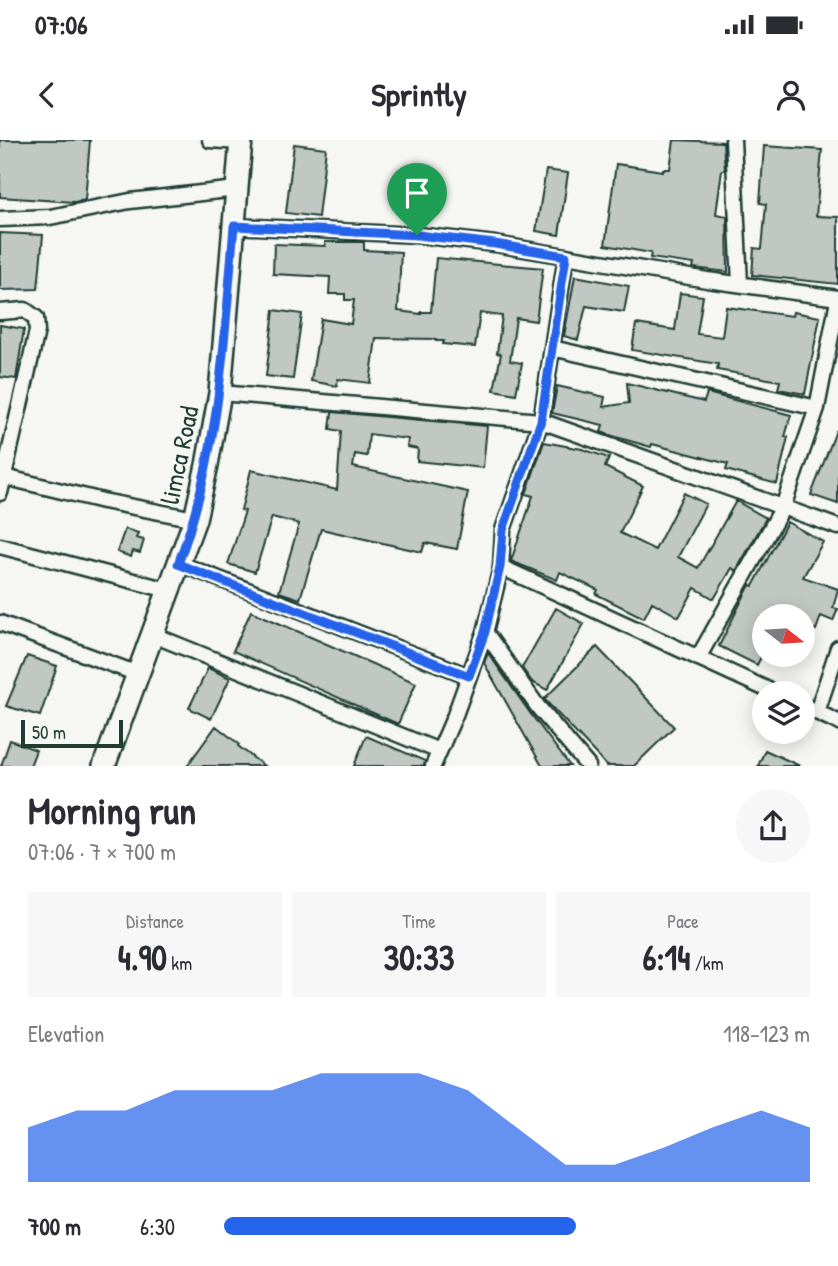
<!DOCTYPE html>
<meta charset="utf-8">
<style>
:root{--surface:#fff;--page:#f7f7f7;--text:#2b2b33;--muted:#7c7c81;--accent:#2563eb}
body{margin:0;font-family:"Patrick Hand",sans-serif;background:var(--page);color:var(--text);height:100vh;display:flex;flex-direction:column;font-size:26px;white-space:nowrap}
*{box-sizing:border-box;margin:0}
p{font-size:23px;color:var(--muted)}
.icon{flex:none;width:38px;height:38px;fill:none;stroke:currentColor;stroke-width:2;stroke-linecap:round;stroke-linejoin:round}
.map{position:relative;height:626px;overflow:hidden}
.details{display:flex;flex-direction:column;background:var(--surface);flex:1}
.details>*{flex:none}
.needle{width:46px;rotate:107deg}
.fabs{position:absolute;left:752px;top:464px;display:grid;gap:14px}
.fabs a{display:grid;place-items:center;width:63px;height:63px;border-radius:50%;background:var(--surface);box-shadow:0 4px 18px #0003;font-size:35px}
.scale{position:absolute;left:21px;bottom:18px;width:102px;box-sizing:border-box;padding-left:7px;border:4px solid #1f3d34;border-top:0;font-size:19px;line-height:24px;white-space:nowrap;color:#1f3d34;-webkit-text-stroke:5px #f6f6f2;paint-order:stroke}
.pin{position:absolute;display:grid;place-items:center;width:60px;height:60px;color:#fff;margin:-72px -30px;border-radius:50% 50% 50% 0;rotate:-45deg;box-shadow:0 0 7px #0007}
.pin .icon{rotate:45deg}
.round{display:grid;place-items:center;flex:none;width:74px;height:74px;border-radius:37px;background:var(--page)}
.overview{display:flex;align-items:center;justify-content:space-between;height:119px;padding:0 28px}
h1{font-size:38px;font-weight:700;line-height:52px}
.metrics{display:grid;grid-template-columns:repeat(3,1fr);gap:10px;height:119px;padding:7px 28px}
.metrics div{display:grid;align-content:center;border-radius:0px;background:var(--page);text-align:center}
.metrics b{font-size:35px;font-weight:700}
.metrics small{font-size:19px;font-weight:400}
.metrics p{font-size:19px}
.chart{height:196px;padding:14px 28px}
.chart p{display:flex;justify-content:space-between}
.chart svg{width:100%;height:126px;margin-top:7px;fill:var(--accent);opacity:.7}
ul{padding:0 28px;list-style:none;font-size:23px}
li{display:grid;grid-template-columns:112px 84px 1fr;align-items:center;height:52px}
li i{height:18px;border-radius:9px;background:var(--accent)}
.status{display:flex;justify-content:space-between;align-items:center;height:49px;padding:0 35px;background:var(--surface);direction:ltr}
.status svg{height:19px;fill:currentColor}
header{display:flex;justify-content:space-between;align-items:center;height:91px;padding:0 28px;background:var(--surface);font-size:32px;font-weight:700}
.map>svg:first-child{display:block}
.building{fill:#c1c8c3;stroke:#1f3d34;stroke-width:2}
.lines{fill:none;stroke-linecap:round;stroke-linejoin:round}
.minor-casing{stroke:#1f3d34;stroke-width:19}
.primary-casing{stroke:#1f3d34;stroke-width:26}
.minor{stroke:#f6f6f2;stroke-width:14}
.primary{stroke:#f6f6f2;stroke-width:21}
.route-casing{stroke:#fff;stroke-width:14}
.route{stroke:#2563eb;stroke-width:9}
.labels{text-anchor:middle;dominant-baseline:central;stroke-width:6;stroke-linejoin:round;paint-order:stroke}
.street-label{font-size:26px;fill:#1f3d34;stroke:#f6f6f2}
</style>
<div class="status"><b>07:06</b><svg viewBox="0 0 49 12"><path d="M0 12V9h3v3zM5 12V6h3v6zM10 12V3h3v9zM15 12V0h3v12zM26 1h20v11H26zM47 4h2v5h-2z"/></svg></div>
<header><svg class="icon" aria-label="back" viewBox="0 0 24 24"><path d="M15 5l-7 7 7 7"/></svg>Sprintly<svg class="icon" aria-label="person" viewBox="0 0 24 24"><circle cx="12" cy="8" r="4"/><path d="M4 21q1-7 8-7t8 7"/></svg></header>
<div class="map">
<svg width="838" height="626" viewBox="0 0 838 626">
<rect width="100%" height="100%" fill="#f6f6f2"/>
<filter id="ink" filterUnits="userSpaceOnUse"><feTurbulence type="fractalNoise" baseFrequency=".0143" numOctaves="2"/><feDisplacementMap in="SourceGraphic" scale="14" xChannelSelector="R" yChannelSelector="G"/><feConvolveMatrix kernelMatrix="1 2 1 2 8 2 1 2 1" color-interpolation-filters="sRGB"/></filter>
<g filter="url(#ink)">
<path class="building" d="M0,0H90L85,60L74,62L0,57Z
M674,0L723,2L725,30H722L716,74L727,76L728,132L693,128L694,124L650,118L651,113L605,105L616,24L663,31V29H670Z
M294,4L326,8L318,77L286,73Z
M764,6L822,10L816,76L838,77V144L752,135L754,108L762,109L766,64L760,63Z
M546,30L568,33L559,95L536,91Z
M0,93L43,95L38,149L0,150Z
M325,102H364V110L401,112L398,171L421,174V172H431L436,118L543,128L536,181L516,178L510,221L522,223L516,254L494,250L501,214L497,213L502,176L480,173L475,207L443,204L444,201H436V199L376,198L370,243L338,239L337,246L311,241L321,179L351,184L354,160H345V154H329L330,137L273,134L274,104L325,106Z
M575,136L629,146L624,172L586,166L578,200L564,196Z
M680,153L703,156L697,194L722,197L726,167L792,176L793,172L820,177L805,254L778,249L780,241L717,230L718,224L632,210L636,184L675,190Z
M274,170L302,174L293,239L266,236Z
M0,185L24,189L16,239L0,237Z
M627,243L704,262L707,253L791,275L785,297H788L777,344L726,330L728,324L652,304L651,307L616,297L601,292L603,285L552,273L557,246L605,257L603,267L629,263Z
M332,272L487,286L483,328L417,321L418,309L407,307L408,299L369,294L367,316L355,314L353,327L468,352L457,409L425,403L422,412L321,389L300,459L279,452L299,384L272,377L255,432L228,424L245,371L241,370L251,330L337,350L341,291L330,289Z
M836,291L838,292V364L811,355Z
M544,302L582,309L609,318L605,327L643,346L620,393L655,410L684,353L706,364L678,417L698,428L736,361L766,378L736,431L732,428L714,459L695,448L679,477L652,462L644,478L596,454L598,450L560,432L557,440L511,421L533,356L526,354Z
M787,382L823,402L803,437L838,449L833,468L838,469L833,481L821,476L816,490L803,485V476H765V509L757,525L719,506L743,458L750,445L753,446Z
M125,389L138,393L136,398L144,400L140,413L133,411L131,417L117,412Z
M556,468L584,484L547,550L532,542L522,528Z
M251,471L416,543L398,584L233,511Z
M597,507L674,587L634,626H607L544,559Z
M488,513L530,573L570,626H542L484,523Z
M27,516L57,526L40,576L6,566Z
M208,528L230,538L211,579L189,568Z
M216,586L239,604L238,606L264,626H187Z
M366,596L425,621L424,626H354Z
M10,600L36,610L30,626H1Z
M765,610L800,626H758Z"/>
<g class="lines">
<defs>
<path id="minor" d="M210,0L240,2
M733,0L740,144
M0,79L50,77L130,61L237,49
M234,86L417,95L495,104L707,140L838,158
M0,172L25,170L36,178L37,191L0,353
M552,208L817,268
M220,253L541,281L838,387
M0,336L103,361L195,379
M0,406L168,450
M178,423L469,536
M501,427L775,553
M0,483L138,534
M485,492L538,567L588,626
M151,494L439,611
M698,518L783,367L817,268L838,160
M803,566L838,582
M817,572L838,508
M433,626L455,575L485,492L501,427L503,390L541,281L566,116"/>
<path id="primary" d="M104,626L195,379L207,325L220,253L241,0"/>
</defs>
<use href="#minor" class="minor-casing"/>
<use href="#primary" class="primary-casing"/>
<use href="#minor" class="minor"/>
<use href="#primary" class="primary"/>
</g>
</g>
<g class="lines" filter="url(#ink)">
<defs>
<path id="route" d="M234,86L417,95L495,104L566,116L541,281L503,390L500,427L485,492L469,536L178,424C220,312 224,204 234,86Z"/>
</defs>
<use href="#route" class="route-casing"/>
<use href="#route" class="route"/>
</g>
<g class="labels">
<g class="street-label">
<text transform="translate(179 315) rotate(-78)">limca Road</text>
</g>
</g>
</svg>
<div class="fabs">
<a><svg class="needle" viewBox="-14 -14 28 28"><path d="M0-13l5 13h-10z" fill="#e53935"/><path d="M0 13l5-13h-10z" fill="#7c7c81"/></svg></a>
<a><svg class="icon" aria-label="layers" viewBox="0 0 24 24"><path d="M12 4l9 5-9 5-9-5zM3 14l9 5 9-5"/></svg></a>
</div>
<div class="scale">50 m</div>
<div class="pin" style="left:417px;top:95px;background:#1e9e55"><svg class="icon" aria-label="arrive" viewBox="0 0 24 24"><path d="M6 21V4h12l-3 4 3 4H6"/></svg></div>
</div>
<section class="details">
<div class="overview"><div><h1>Morning run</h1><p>07:06 · 7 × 700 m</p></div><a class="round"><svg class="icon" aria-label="share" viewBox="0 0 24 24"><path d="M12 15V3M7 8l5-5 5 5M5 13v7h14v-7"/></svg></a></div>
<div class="metrics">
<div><p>Distance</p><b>4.90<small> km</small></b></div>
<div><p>Time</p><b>30:33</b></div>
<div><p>Pace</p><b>6:14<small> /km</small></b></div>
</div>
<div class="chart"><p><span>Elevation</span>118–123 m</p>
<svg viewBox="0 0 160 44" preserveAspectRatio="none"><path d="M0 44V25L10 19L20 19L30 12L40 12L50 12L60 6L70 6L80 6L90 12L100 25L110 38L120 38L130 32L140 25L150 19L160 25V44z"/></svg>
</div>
<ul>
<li><b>700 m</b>6:30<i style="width:60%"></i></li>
</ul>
</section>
